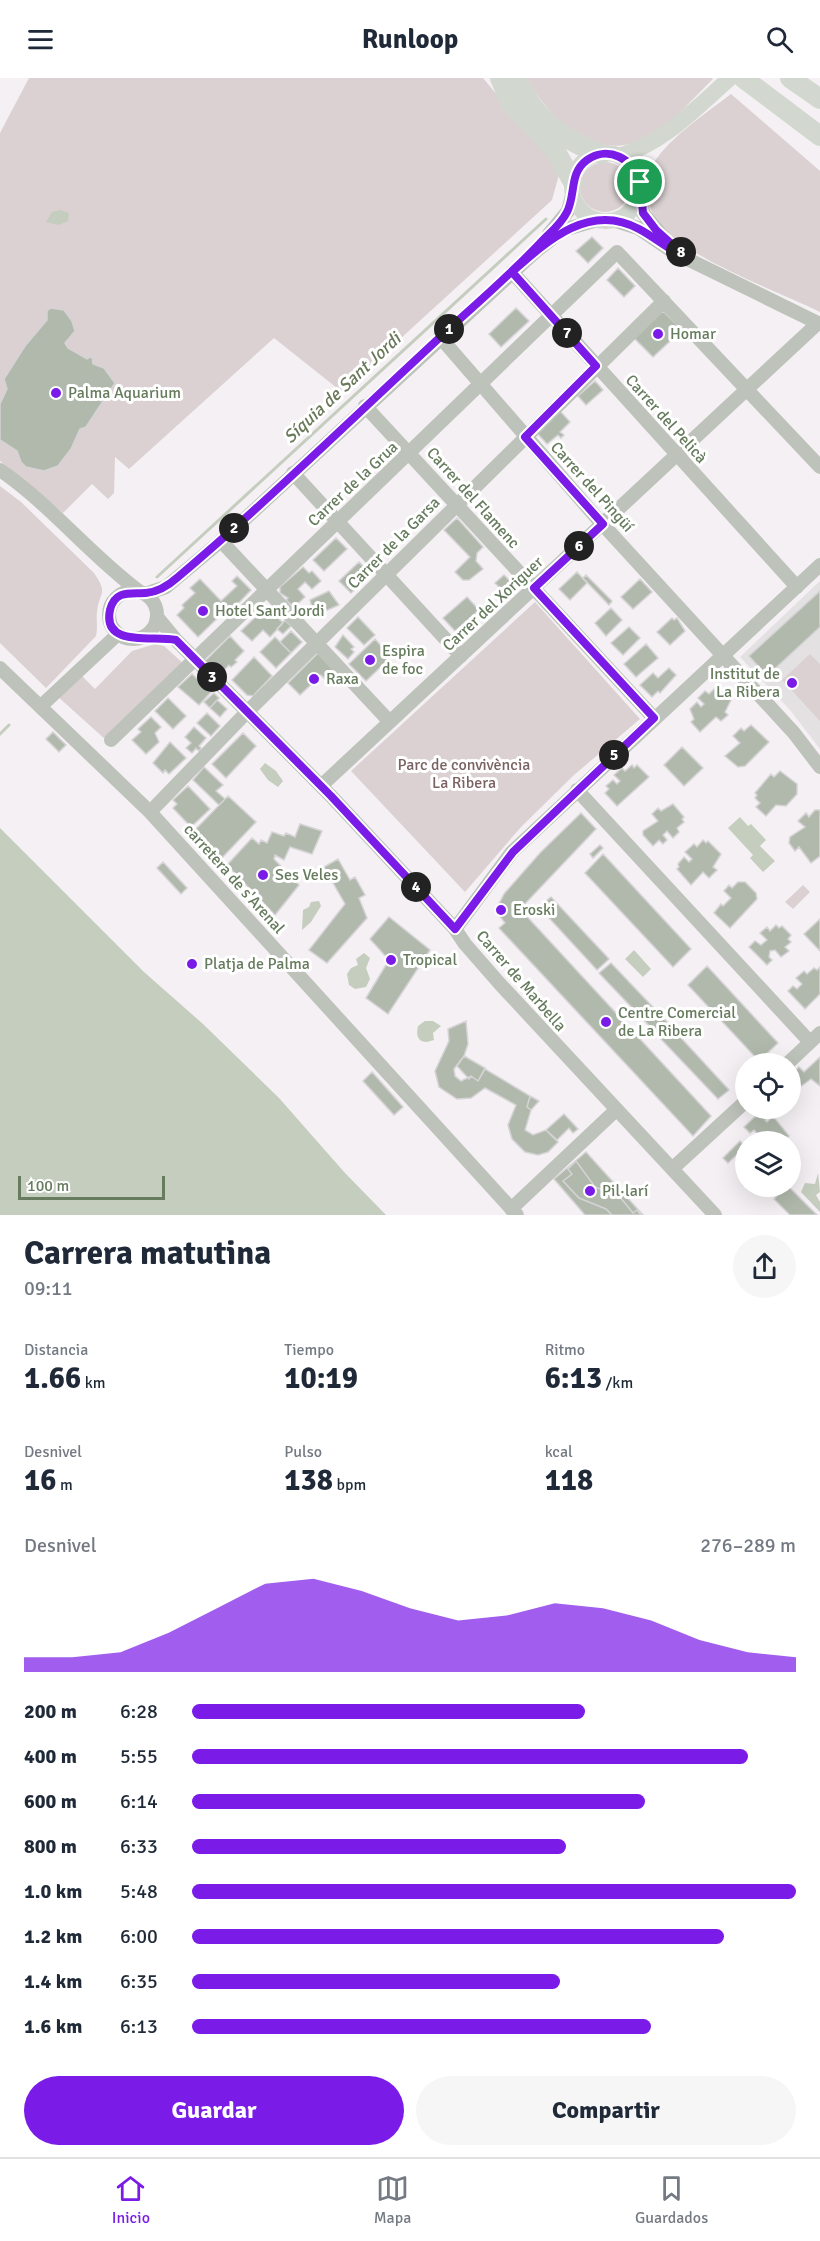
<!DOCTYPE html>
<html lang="es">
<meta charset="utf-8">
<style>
:root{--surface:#fff;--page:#f6f6f7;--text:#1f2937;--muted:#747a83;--line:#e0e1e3;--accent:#7a1be8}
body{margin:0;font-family:Signika,sans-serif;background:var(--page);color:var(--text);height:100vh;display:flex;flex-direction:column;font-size:22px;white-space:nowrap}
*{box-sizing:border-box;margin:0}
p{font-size:20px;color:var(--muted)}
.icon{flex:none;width:33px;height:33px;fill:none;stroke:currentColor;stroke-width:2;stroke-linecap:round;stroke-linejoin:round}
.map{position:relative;height:1137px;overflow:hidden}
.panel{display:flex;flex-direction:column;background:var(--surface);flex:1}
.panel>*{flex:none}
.tools{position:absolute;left:735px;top:975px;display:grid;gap:12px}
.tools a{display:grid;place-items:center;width:66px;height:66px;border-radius:50%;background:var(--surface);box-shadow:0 6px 24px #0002;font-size:30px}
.scale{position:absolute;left:18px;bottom:15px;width:147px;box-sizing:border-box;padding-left:6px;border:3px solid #677c5e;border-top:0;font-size:16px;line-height:21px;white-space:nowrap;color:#677c5e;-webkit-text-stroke:4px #fff;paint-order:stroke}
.pin{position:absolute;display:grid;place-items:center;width:51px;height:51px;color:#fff;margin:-26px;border:3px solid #fff;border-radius:50%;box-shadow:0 2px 6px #0007}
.km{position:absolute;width:30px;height:30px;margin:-15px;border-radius:50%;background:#222;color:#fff;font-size:16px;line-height:30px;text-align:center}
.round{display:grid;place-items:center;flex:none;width:63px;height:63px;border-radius:32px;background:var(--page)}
.head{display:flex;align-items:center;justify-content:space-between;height:102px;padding:0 24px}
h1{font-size:33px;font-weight:700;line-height:45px}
.stats{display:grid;grid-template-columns:repeat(3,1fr);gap:9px;height:102px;padding:6px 24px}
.stats div{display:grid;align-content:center}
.stats b{font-size:30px;font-weight:700}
.stats small{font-size:16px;font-weight:400}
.stats p{font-size:16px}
.chart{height:168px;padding:12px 24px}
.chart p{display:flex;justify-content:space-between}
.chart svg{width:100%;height:108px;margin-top:6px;fill:var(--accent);opacity:.7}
.cta{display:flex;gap:12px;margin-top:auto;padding:12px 24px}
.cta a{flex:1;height:69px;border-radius:36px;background:var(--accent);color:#fff;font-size:24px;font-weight:700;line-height:69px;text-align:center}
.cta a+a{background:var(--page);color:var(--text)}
ul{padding:0 24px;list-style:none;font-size:20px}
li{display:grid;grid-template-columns:96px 72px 1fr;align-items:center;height:45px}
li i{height:15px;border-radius:8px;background:var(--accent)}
header{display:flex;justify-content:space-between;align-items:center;height:78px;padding:0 24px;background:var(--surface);font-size:27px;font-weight:700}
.dock{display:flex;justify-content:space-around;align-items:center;height:84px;border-top:2px solid var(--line);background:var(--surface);font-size:16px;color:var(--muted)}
.dock a{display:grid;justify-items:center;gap:3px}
.dock .current{color:var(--accent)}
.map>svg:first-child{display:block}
.built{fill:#e3e1e1}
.green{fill:#dbd1d2}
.water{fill:#c5cdbe}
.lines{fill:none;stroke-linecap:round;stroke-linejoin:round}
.stream{stroke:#c5cdbe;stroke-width:3}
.building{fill:#b0b9ac;stroke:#d5d3d5;stroke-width:1.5}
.minor{stroke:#bdc3ba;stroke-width:14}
.major{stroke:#d2d8d0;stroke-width:16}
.highway{stroke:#d2d8d0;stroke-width:20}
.route-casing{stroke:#fff;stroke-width:12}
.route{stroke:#7a1be8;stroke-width:8}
.poi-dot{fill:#7a1be8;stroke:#fff;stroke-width:2}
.labels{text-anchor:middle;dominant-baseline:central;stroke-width:6;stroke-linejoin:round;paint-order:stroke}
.poi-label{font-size:16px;fill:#677c5e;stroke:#fff;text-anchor:start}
.street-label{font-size:16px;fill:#677c5e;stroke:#fff}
.park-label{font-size:16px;fill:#796261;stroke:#fff}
.water-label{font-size:18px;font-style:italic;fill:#697859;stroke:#fff}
</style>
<header><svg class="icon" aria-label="menu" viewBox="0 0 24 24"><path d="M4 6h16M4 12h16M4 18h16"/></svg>Runloop<svg class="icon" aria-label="search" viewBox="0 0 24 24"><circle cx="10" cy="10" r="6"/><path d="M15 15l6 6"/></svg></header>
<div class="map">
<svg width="820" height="1137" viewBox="0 0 820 1137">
<rect width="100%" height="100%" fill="#f4f0f3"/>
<path class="built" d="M820,503V671L790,632L740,579Z"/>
<path class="green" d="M29,0H483L560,93L552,122L342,314L274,260L129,391L115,379L114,415L108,421L92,406L63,435L0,383V55Z
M525,0H711L713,1C695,18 676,41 656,55C599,90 555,46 525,0Z
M731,16L820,93V234C779,214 687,180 660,147C647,132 644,108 651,91C662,64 708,34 731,16Z
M580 109a25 25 0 1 1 50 0a25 25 0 1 1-50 0Z
M0,408L21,424L94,495C109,517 99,513 97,534C96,542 98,550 96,558L46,610L0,565Z
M535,524L640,641L574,697L521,749L465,814L351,693Z
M155,566L164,568L185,587L106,662L56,617L79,595L95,611L132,573Z
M810,576L820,586V643L782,602Z
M803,807L810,814L793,831L785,824Z"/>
<path class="water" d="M60,132L69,135L68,143L59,147L46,144L52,134Z
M265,685L276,693L283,703L278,709L268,702L260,691Z
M740,739L748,748L751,746L766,762L760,768L775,783L763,794L750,780L753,777L728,750Z
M0,750L144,894L203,946L279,1020L345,1095L386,1137H0Z
M319,823L321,828L311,844L302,852L303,832L309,829L311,824Z
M634,872L651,891L643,899L625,881Z
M364,875L370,880L366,890L370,901L366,909L355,911L349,907L347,896L351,890L358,887L356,881Z
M425,943H433L441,948L433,955L434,962L427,964C417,964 416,956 418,948Z
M818,1095L820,1114L816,1117L820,1124V1134L801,1114L805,1105L815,1106Z"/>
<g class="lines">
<path class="stream" d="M157,499L546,141
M0,656L9,647"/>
</g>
<path class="building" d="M592,159L603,170L588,185L576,173Z
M618,190L635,208L624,219L607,202Z
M51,230L64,232L72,243L75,253L65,265L68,270L87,281L92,278L93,286L104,290L115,305L86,349L80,351L71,371L58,388L44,393L26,389L21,384L17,373L0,362V326L7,311L4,301L25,268L47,242V233Z
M516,230L529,243L501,269L489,256Z
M663,233L682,252L653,279L634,260Z
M595,303L603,312L586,327L578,318Z
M560,333L570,344L560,354L564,357L561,360L558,357L547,366L537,355Z
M457,440L483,469L477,475L476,483L483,491L469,502H463L455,494L470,479L444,452Z
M336,460L347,471L324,493L313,482Z
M359,484L371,496L351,515L339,503Z
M303,489L309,495L312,493L321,503L312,511L305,504L298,511L305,519L294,529L286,522L288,520L280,515V509Z
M577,494L587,505L570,522L559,511Z
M504,497L513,506L504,514L495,505Z
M586,497L612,523L609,527L583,500Z
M237,498L251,512L231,533L228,530L198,559L177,537L184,530L182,527L195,515L190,510L200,501L221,523L237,508L232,503Z
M640,501L652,514L633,531L621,519Z
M329,513L339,527L314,538L310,522Z
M820,513V549L767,598L749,578Z
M467,519L479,532L455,553L443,540Z
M267,528L283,545L270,559L263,552L252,563L241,553Z
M611,530L622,542L606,558L595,545Z
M358,539L375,557L364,567L347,550Z
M672,540L674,542L677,540L685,553L670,567L657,554Z
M285,542L291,548L283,556L277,551Z
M629,549L640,560L623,577L611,565Z
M291,553L302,564L291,575L280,564Z
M343,557L354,569L351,571L354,574L348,581L335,569Z
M230,558L244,573L235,582L237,584L231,589L229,587L219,597L205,583Z
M275,559L291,575L276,590L260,574Z
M375,561L391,579L366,603L349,586Z
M646,566L658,580L636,599L624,586Z
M318,575L341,598L331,607L321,597L300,617L288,605Z
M254,579L272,598L253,618L247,617L232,602Z
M669,590L676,597L660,615L658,613L652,619L640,607L653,595L658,600Z
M192,596L211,614L199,627L178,609Z
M715,610L717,612L721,610L731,622L725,634L728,637L721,643L716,639L700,654L691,644L694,641L690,631L697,624L701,629L704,626L698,620L705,613L709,616Z
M214,615L219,620L210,630L204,624Z
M168,620L186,638L173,651L155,633Z
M217,622L227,631L220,639L210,630Z
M207,635L220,648L211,658L197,645Z
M151,639L161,649L155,655L159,664L146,676L132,662L141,654L138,651Z
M751,647L769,664L745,688L738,689L725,678L740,665L733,658L741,650L744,653Z
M194,649L206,660L199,668L201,670L199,673L196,670L192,675L186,670L191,665L185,659Z
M53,654L66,667L59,674L46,661Z
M243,655L256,668L226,700L212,686Z
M170,664L186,680L169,696L165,692L163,695L153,685Z
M682,669L703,690L684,708L664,687Z
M632,687L634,690L637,687L649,699L617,728L605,715L609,711L606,708L613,702L617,706L620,703L614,697L622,690L625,693Z
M204,689L223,707L216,713L225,721L219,727L193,702Z
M780,693L797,706V716L786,728L776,727L766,738L756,729L760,725L755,720L757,717L755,715L771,696L774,699Z
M188,708L210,731L191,749L173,730L177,726L173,722Z
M228,718L256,744L219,783L192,755Z
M673,726L684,739L682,741L684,744L677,750L679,754L673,760L667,753L663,757L667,762L663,766L659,762L653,768L643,757V753L658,743L652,736L658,730L661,733Z
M815,732H820V778L811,785L799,769L795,773L789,765L790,759L805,749L798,743L806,735L809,739Z
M581,735L596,751L520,831L711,1038L693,1058L499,850L505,845L498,836V828L504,816L540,775Z
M300,746L322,753L312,776L290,769L284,782L275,777L274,781L299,807L275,837L227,787L252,760L259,766L261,762L267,765L272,754L284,758L286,755L295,759Z
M703,762L706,765L708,763L721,776L713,789L717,792L709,800L703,794L691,807L677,791L679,789L678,786L684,779L689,784L692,781L685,774L694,766L697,769Z
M600,767L603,770L593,780L590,776Z
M603,776L691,871L673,889L585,795Z
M338,781L350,802L355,799L365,817L359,820L367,840L327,885L309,872L345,826L324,789Z
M163,784L187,810L181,816L157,790Z
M738,804H745L756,815L757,821L730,850L714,835L721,826L723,828L731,820L724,813L729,807L732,810Z
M551,819L609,881L597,892L539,829Z
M389,839L430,872L388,936L366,920L389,882L370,861Z
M820,841V873L804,856Z
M776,847L779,850L782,848L791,857L788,861L791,864L785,869L789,873L781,879L775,872L770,873L769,879L772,882L767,887L749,869L755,863L761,867L767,862L760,855L767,849L770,853Z
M611,885L669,946L658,957L599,895Z
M707,888L778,965L759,983L688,907Z
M820,889V916L805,931L788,913L793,908L797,911L802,906L796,900L804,893L807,896L814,890L817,892Z
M466,943L468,966L464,978L454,991L455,998L461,1003L471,998L478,1003L485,991L530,1018L527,1029L531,1032L525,1052L533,1057L546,1052L558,1064L548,1074L538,1077L525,1074L512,1061L508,1047L516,1027L485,1010L471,1020L457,1021L439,1009L435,993L449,963L448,951Z
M671,949L729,1012L718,1021L660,960Z
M464,978L485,990L478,1003L471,998L469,1001L457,988Z
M820,979V1008L811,1001L800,1009L790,997L799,989L804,994Z
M372,994L403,1029L394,1037L363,1003Z
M530,1018L539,1023L531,1032L527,1029Z
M763,1031L769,1038L765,1042L767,1044L773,1038L789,1058L784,1064L774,1055L772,1058L775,1061L773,1064H765L754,1052L750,1055L744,1049Z
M564,1036L578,1051L573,1055L569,1050L557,1062L546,1052Z
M740,1063L745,1069L728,1085L723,1080Z
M586,1074L643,1137H585L554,1101Z
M745,1081H746V1096L737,1088Z
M576,1083L595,1109L619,1118L633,1135L637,1132L641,1137H612L606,1131L579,1120L563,1103L572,1096L568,1091Z
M786,1108H788L817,1137H790L774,1121Z"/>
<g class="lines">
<path class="minor" d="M640,115L643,135L663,159
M613,142L638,150L675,175L820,246
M549,156L568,133L573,114
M512,194L797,509
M440,259L595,438L794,655L820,689
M365,328L654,640
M0,392C52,428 90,477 140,514
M293,395L461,578
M221,463L389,643
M109 537a24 24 0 1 1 48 0a24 24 0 1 1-48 0Z
M145,516L166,509L221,463L535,174L563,152L597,142
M157,539L176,562L331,718L455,851L465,866L500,906L715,1137
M0,590L150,734L517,1137
M41,628L118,556
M111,662L617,174L820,389
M321,708L818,245
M577,712L810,964
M150,734L247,634L664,223
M455,851L512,774L820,487
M787,986L820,955
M672,1091L746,1023
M511,1131L616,1032"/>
<path class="major" d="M572 109a34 34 0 1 1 68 0a34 34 0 1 1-68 0Z
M619,78C663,66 696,30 730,0"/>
<path class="highway" d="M500,0L511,26L555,72L573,104
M517,0C529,35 567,66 602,76
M743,0L820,58
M790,0L820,21"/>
</g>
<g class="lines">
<defs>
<path id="route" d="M640,104C634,81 608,67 587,82C569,95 576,116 567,134C561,146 552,153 543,162C518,189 490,214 462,239C367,326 276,416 178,499C169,507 159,514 146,515C132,516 115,511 110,532C102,570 154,557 176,562L331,718L455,851L513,774L654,640L534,510L603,446L525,359L596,288L512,194C548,162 590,124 639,151C656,160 670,173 687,180L656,152L643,135L640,104"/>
</defs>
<use href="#route" class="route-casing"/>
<use href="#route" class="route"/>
</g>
<g class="poi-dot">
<circle cx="658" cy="256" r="6"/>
<circle cx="56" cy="315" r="6"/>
<circle cx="203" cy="533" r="6"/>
<circle cx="370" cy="582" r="6"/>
<circle cx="314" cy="601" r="6"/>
<circle cx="792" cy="605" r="6"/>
<circle cx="263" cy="797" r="6"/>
<circle cx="501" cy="832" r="6"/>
<circle cx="391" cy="882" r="6"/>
<circle cx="192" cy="886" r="6"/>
<circle cx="606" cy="944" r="6"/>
<circle cx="590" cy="1113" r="6"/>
</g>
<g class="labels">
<g class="poi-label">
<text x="670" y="256">Homar</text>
<text x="68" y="315">Palma Aquarium</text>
<text x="215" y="533">Hotel Sant Jordi</text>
<text x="382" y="573">Espira<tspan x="382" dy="18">de foc</tspan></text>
<text x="780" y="596" text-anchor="end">Institut de<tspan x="780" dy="18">La Ribera</tspan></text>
<text x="326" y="601">Raxa</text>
<text x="275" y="797">Ses Veles</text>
<text x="513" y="832">Eroski</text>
<text x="403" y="882">Tropical</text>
<text x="204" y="886">Platja de Palma</text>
<text x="618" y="935">Centre Comercial<tspan x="618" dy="18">de La Ribera</tspan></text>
<text x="602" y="1113">Pil·larí</text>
</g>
<g class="street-label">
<text transform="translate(666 341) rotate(48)">Carrer del Pelicà</text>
<text transform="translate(353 406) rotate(-43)">Carrer de la Grua</text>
<text transform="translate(592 409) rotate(48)">Carrer del Pingüí</text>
<text transform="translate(473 420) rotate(48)">Carrer del Flamenc</text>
<text transform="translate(394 465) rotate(-45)">Carrer de la Garsa</text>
<text transform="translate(493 526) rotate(-43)">Carrer del Xoriguer</text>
<text transform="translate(234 801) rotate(48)">carretera de s'Arenal</text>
<text transform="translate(521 903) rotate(49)">Carrer de Marbella</text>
</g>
<g class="park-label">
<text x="464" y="687">Parc de convivència<tspan x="464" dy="18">La Ribera</tspan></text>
</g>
<g class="water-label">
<text transform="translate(342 310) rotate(-43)">Síquia de Sant Jordi</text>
</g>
</g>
</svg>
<div class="tools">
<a><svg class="icon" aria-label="locate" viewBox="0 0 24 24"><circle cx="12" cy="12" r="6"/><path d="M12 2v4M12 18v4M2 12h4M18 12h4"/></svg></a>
<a><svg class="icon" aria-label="layers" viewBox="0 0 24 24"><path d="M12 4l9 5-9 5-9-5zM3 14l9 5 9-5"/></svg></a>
</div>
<div class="scale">100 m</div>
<div class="pin" style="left:640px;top:104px;background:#1e9e55"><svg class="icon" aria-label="arrive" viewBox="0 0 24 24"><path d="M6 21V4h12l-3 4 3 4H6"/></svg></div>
<b class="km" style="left:449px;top:251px">1</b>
<b class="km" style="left:234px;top:450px">2</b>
<b class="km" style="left:212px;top:599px">3</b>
<b class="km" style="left:416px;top:809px">4</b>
<b class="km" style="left:614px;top:677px">5</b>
<b class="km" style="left:579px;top:468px">6</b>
<b class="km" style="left:567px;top:255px">7</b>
<b class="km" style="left:681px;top:174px">8</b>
</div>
<section class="panel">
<div class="head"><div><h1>Carrera matutina</h1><p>09:11</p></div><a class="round"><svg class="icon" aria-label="share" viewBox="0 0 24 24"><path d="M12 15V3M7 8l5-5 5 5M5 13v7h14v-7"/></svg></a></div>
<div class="stats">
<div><p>Distancia</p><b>1.66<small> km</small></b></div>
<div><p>Tiempo</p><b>10:19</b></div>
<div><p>Ritmo</p><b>6:13<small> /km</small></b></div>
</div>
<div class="stats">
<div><p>Desnivel</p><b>16<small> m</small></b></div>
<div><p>Pulso</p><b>138<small> bpm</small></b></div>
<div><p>kcal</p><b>118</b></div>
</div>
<div class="chart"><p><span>Desnivel</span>276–289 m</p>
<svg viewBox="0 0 160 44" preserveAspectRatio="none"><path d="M0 44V38L10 38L20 36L30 28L40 18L50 8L60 6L70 11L80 18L90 23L100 21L110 16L120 18L130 23L140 31L150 36L160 38V44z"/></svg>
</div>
<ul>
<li><b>200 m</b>6:28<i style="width:65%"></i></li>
<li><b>400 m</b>5:55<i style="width:92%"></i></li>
<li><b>600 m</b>6:14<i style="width:75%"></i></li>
<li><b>800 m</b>6:33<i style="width:62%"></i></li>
<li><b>1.0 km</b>5:48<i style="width:100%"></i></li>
<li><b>1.2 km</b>6:00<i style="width:88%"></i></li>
<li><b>1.4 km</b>6:35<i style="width:61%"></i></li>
<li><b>1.6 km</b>6:13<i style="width:76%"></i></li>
</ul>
<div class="cta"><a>Guardar</a><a>Compartir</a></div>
</section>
<nav class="dock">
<a class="current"><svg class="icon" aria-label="home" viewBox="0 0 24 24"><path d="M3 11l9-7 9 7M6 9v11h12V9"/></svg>Inicio</a>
<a><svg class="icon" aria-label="map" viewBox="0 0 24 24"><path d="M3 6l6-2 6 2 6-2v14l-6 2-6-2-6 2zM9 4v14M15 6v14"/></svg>Mapa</a>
<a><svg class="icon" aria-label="saved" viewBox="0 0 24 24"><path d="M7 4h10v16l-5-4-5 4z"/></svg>Guardados</a>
</nav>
